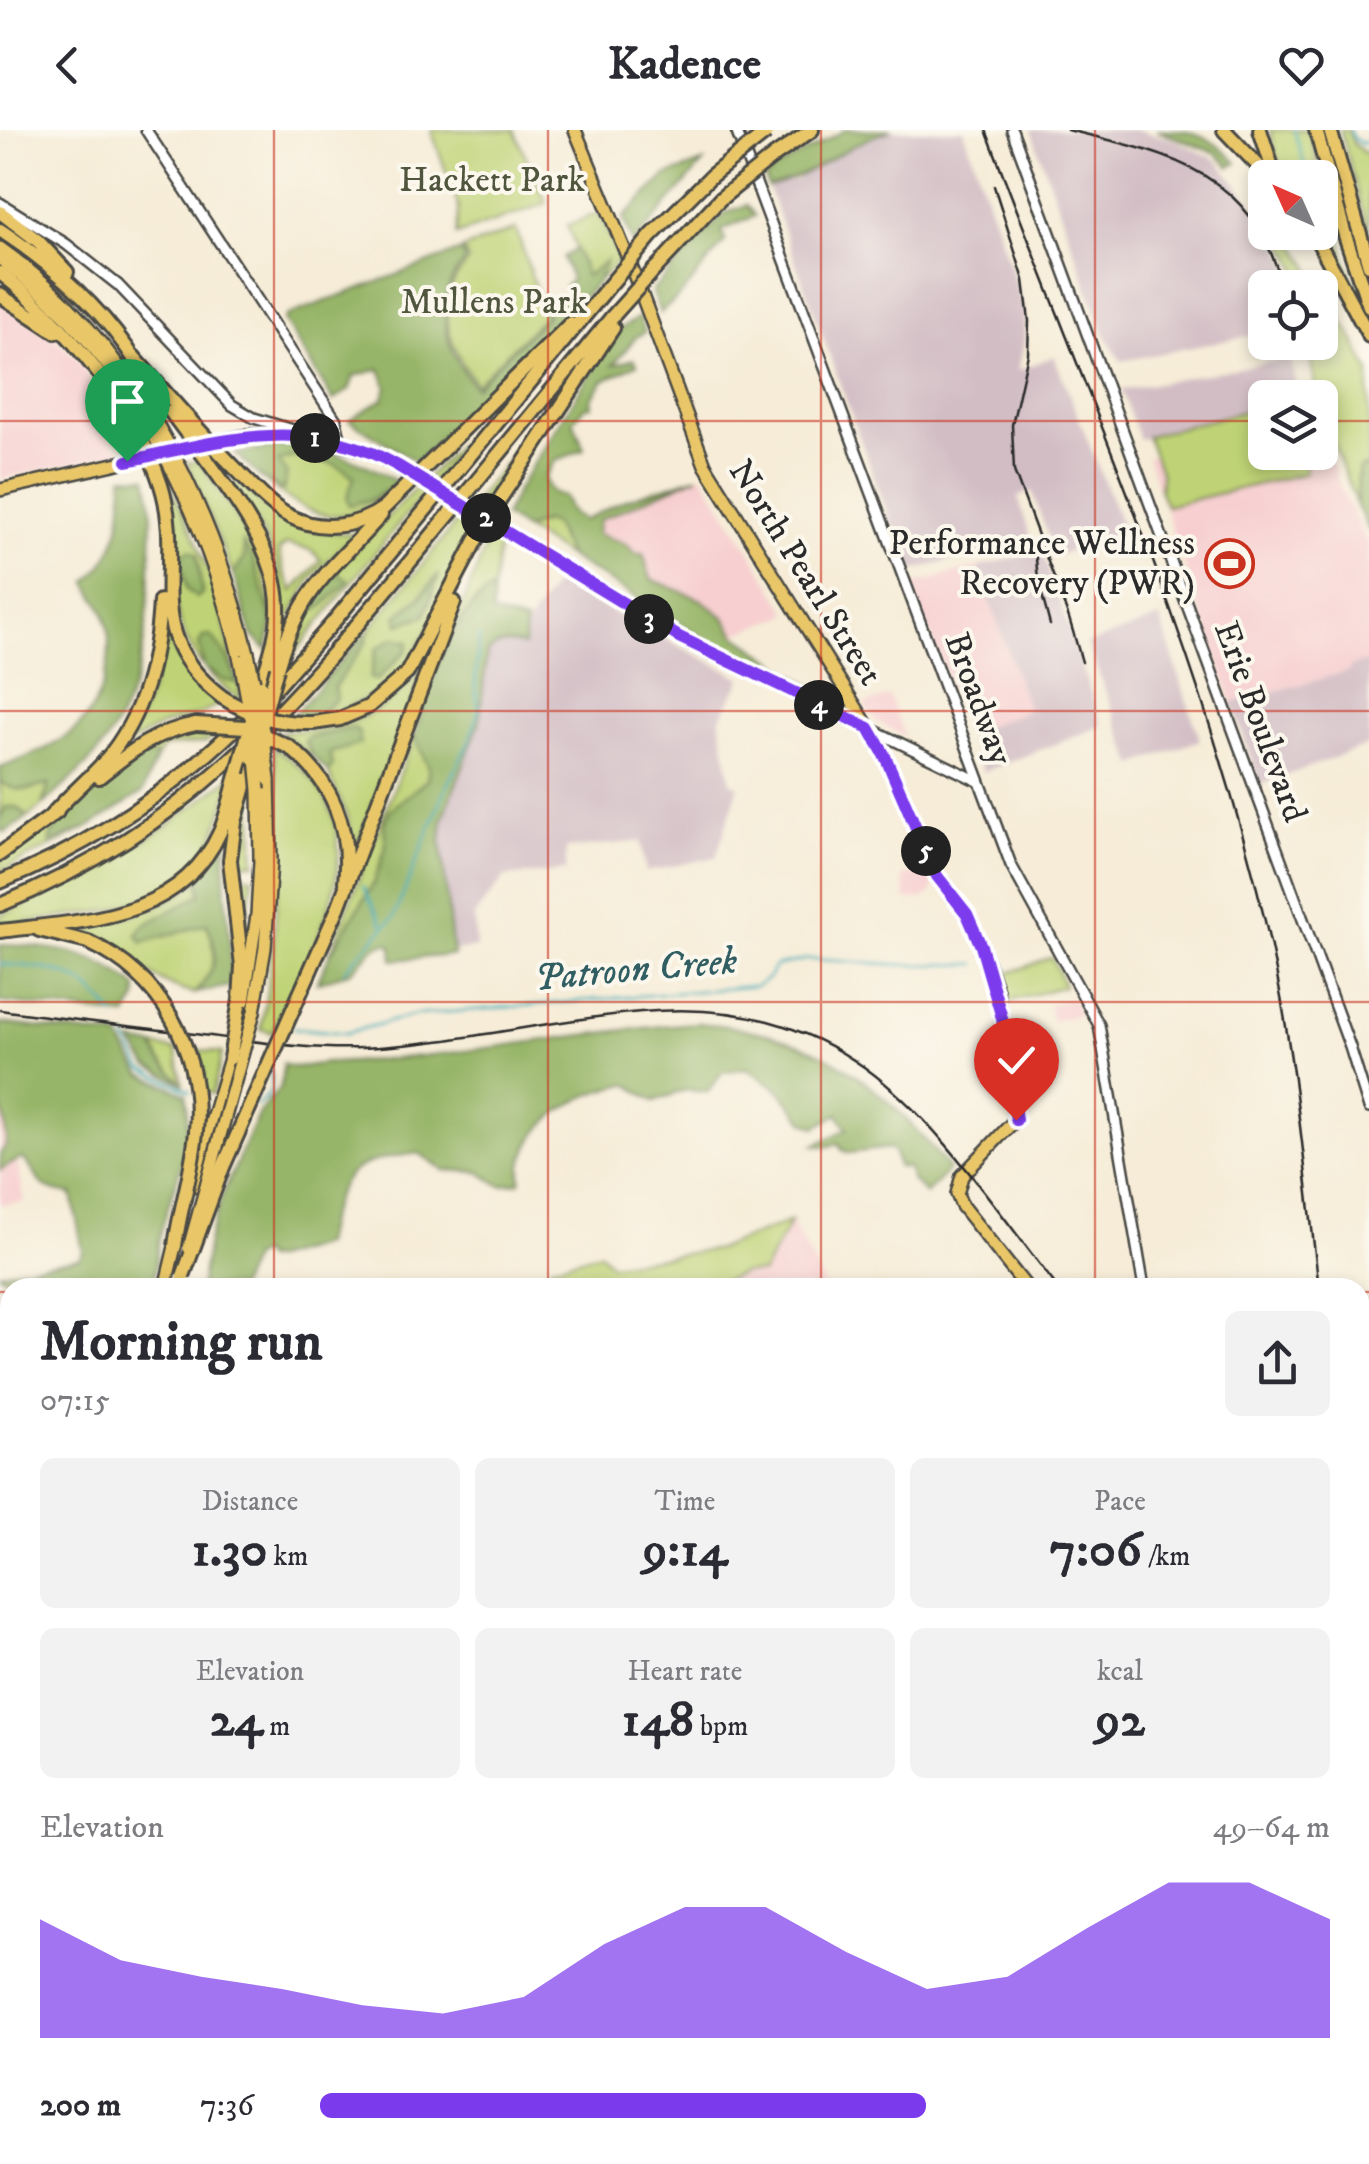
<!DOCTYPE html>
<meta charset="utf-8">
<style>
:root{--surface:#fff;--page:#f2f2f3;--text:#2b2b33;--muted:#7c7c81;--accent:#7c3aed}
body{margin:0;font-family:"IM FELL DW Pica",serif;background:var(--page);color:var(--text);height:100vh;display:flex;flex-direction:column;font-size:38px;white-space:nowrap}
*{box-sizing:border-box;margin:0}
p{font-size:32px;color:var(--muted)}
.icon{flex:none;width:55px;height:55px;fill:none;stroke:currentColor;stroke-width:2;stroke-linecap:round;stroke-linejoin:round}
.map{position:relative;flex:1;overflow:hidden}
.drawer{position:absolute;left:0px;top:1148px;width:1370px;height:888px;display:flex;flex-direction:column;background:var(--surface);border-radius:30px 30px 0 0;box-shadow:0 5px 15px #0003}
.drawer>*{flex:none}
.needle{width:65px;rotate:315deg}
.buttons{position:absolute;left:1248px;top:30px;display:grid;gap:20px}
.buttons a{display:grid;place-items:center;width:90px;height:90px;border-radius:15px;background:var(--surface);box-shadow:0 5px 15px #0003;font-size:50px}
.pin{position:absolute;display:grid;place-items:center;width:85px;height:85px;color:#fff;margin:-102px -42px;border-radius:50% 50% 50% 0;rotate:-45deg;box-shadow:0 0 10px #0007}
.pin .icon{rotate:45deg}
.km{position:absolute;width:50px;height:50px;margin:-25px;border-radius:50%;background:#222;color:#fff;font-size:28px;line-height:50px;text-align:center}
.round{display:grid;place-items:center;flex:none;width:105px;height:105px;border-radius:15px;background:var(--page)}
.head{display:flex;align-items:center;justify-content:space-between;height:170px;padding:0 40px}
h1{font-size:55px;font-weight:700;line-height:75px}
.stats{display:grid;grid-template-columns:repeat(3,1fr);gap:15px;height:170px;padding:10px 40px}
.stats div{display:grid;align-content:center;border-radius:15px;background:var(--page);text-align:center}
.stats b{font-size:50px;font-weight:700}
.stats small{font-size:28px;font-weight:400}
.stats p{font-size:28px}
.chart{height:280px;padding:20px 40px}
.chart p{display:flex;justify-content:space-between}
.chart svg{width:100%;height:180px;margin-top:10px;fill:var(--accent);opacity:.7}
ul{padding:0 40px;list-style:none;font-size:32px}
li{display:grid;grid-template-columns:160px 120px 1fr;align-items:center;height:75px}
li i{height:25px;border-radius:12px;background:var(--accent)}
header{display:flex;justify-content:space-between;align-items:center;height:130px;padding:0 40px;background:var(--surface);font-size:45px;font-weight:700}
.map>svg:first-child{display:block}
.built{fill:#f7cfd0}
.industrial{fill:#d2bdc5}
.green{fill:#bfd376;stroke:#757f50;stroke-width:2.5;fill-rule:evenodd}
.forest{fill:#97b567;stroke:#617049;stroke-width:2.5}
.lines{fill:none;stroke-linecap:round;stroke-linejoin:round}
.stream{stroke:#3aaab7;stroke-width:2.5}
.minor-casing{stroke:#494845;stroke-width:14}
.major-casing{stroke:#494845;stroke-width:16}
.highway-casing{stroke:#494845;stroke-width:18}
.minor{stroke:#fff;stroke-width:9}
.major{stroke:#e9c769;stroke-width:11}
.highway{stroke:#e9c769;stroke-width:12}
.rail{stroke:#2b2b2b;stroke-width:2.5}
.major-bridge-casing{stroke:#494845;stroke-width:16;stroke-linecap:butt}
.highway-bridge-casing{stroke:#494845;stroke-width:18;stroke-linecap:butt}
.major-bridge{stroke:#e9c769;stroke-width:11}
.highway-bridge{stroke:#e9c769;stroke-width:12}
.route-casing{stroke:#fff;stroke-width:20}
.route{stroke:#7c3aed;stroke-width:12}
.grid{fill:none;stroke:#c8321e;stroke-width:2.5;stroke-opacity:0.55}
.labels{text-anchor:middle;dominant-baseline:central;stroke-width:8;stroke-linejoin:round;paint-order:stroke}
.park-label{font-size:35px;fill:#50553e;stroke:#fbf7ec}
.poi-label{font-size:35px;fill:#2b2b2b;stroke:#fbf7ec;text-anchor:end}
.street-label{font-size:35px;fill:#2b2b2b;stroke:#fbf7ec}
.water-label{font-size:38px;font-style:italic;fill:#315e63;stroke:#fbf7ec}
</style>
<header><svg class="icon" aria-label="back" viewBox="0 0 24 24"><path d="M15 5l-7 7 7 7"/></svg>Kadence<svg class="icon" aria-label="heart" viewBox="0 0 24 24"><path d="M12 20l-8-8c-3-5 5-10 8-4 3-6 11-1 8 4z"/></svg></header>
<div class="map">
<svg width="1369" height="2034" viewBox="0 0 1369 2034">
<rect width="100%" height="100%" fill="#fbf7ec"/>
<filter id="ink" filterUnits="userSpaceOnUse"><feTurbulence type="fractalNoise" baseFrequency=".01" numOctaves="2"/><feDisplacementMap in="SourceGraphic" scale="20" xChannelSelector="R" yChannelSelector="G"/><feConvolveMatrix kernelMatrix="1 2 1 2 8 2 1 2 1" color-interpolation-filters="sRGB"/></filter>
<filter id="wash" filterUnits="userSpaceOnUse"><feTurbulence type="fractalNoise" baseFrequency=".0048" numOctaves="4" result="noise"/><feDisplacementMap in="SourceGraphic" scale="40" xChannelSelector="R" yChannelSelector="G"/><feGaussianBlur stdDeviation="2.25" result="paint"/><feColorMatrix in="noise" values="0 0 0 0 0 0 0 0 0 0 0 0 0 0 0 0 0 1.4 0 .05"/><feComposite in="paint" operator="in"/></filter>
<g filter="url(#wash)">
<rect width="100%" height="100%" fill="#f6ecd7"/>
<path class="built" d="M0,169L36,190L77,229L88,247L91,271L100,294L116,317L127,321L0,349Z
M1265,295V322H1320V298L1341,359L1369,416V531L1351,537V541L1232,573L1147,327Z
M702,344L789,484L736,504L724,487L651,449L635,425L597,404L599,390Z
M978,437L1028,580L968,603L911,455Z
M889,566L905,607L876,591L863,575Z
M930,742L934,754L931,763L923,769L905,770L903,746Z
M1072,869L1080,884L1052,891L1048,875Z
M0,948L25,1072L0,1075Z
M791,1091L826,1157L711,1158L742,1143L762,1142Z
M1360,1465L1369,1470V1515L1360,1505Z"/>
<path class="industrial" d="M892,0H964L1024,178L1025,208L1018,241L1054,226L1125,404L1055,426L1032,361L1018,367L1031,408L909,442L768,57L794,51L829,28Z
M1031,0H1138L1175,10L1217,30L1265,89V102L1273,103L1293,143L1295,157L1265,158V203L1121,231L1104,203Z
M1291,228L1298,267L1265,268V276L1139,309L1121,260Z
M1042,421L1102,596L983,642L968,603L1028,580L978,437Z
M555,453L742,548L720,589L731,652L739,656L716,727L646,742L641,711L566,719V741L505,747L474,786L476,818L409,828L483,486L526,496Z
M1160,488L1200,610L1134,635L1087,514Z
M1369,531V615L1260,655L1232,573L1350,541V537Z"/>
<path class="green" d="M431,0H514L547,73L457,105L459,77Z
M1270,0H1308L1359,170L1319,103L1320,48L1287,47L1276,26Z
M1340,0H1348L1354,15L1369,26V105Z
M599,83L619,130L597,153L605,133L586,146L567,95Z
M516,99L545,186L476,254C447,215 432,171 468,131L463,119Z
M1278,103H1288L1294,112L1354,210L1369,241V337L1359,339L1356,374L1320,278L1307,213L1320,212V158L1300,157L1297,137Z
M554,276L489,377L476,369Z
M1265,276V322L1304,323L1306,343L1166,376L1160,362L1161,344L1147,306Z
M460,314L463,315L283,537L301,488L339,446L334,440Z
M290,326L340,335L355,347L347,368L370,370L399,353C344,400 316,394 263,349L283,359L278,332Z
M199,331C237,389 267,421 273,493L244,429L233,444L187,333Z
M162,338L193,402L217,463L242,571C205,547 181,515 175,470C173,447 178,423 176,399C175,378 169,358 162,338ZM197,425L202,463L187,460L185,445Z
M238,351C285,396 291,399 355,404L313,446L284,498C286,433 266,407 232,356ZM287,414L311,420L321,430L293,461L284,442L279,420Z
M459,389L475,400C456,439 423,523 393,550C371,570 343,580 316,587L326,580L334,557L366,512L368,501ZM437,447L425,486H397L419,468Z
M546,391L554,395L569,427L524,399Z
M490,406L499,413L493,459L474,472L440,531Z
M166,506L188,544L219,573C201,587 195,585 175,591C154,598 136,609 119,622C144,586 156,549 166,506Z
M427,532L355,721L347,686L328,642L333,635L306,611L314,628L279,602C290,599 305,602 317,600C363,594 400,570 427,532Z
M221,601L206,612L164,617L157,626L145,624L130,630L169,608Z
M414,606L429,637L427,650L390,680L384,693L386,717L374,753L329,826Z
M273,617C395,693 317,808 272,903L261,899C277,804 285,712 273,617Z
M234,644L214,707L198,731L173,757L112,780L0,796V785C87,752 162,703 234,644Z
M251,644L255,733H237Z
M0,652C17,663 32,660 50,653L42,676L28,687L0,686Z
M71,679L50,707L51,712L89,697L0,742V731Z
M236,745L253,747L244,810Z
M199,750L201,764L174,780L144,812L207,794C219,824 217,839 195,863C174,863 100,815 87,798C133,783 160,783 199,750Z
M1052,827L1064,856L1007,872L1001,846Z
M154,916L176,920L183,954L160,930Z
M197,920L222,923L213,964L205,961L204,940Z
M791,1091L762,1143H742L711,1157H557L551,1136L600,1123L611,1134L718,1119Z"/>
<path class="forest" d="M845,0H892C847,12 813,47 768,57L765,48L779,37Z
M1156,0C1197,0 1208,4 1237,33L1230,37L1216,23Z
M703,33L633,114L623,88L665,46Z
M747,75L755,86L722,100L725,111L683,163L660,183L652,161L725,83Z
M576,119L586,146L606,131L597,153L416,332L349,290L383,269L387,257L380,239L354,246L349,260L333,270L284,191L286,186L461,121L465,130C431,170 444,220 475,257L547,186L545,177L567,167L565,156L571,150L563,127Z
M639,187L645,202L636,207L613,235L634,229L637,234L603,251L591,269L592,276L585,277L573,290L584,319L555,331L545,347C548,359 551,365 564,366L571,383L584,390L625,370L698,346L599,390L597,404L626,414L635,424H643L651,449L702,470L724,487L737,506L824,565L823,567L712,513L569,427L554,395L546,391L524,399L504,386L519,357L617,201Z
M292,314C333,321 364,331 399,353L370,370L349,375L347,368L354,347C335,331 302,320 278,332L287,343L283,360L263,349L235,324Z
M1368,336L1369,337V401L1356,374L1359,338Z
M123,346L147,347C155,383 151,404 150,439C148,504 140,570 98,622C82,642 60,659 42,676L49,654C30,660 18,664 0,652V638C24,628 51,619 71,603C103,579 116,524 105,487C102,475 92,464 87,452C121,419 122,391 123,346Z
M243,413L252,426L273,493L267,520L252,505L233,444L244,429Z
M190,420L197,425L202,463L197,468L187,460L180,425Z
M334,440L349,451L323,476L301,488Z
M439,444L425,486L399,494L397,486L419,468Z
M493,459L492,483L525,493L524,516C509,512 499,511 487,523L479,594L443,688L441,711L453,825L393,830L392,816L387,813L376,816L352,841L317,853L329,826L374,753L386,717L384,693L390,680L427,650L429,637L414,606C431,556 446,489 493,459Z
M368,501L366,512L334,557L336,569L316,587L291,588Z
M203,507L211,506C224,521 232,534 237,553L223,550L204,537L199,514Z
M394,508L409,512L407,520L377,550L370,548L376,519Z
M354,598L359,603L360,614L330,623L333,636L328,642L314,628L305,611L310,607Z
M145,624L157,626L142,663L89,697L50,713C54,684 119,635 145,624Z
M6,677H17L28,687L4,703L0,698V686Z
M227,708C220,758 234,806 230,856L195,863C217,839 220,824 207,794L143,812L137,805L143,796L201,764L199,750Z
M0,815C53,816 95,822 137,857V869L127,886L0,872Z
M0,893L119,907L141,944L186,964C193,1028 172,1053 159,1110C156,1126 155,1142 153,1157H85L77,1149L15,1151L0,1145V1142L80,1128L83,1122L72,1064C28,1058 46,1049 22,1028L0,1040V1024L6,1015L5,990L0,971Z
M699,893C817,902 878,949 949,1039L926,1064L912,1050L908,1038L898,1037L894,1022L888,1018L850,1023L842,1020L839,1013L826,1017L815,1015L847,999L838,984L816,997L805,992L779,960L747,938L722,942L708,962L686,960L654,971L627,954C576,964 521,994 520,1052L501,1056L479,1042L443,1040L419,1023C399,1026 373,1028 355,1040C335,1054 327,1092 323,1115L274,1129H265L261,1123L253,1127L239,1157H200L208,1111L222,1066L259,983L281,956L283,934C297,941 311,934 327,933C452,929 575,901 699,893Z
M132,912L154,916L160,930L183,954L148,936Z
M1134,2025H1154L1155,2028L1218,2025L1219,2034H1215L1214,2029L1172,2034H1085Z"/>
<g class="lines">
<path class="stream" d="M1294,0L1308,48
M1350,0L1352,7L1361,14L1369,9
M363,756L383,795
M0,834C53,838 82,840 114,886
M344,841L394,787L448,653L470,610L479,579L475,558L479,507
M294,898L346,903L415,885L756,856L769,848L775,836L808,829L904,835L976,834
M126,908L142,939L190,961
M256,975C269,967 276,957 270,941"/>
</g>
</g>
<g filter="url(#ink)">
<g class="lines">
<defs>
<path id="minor" d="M146,0L336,290L341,313
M736,0L1011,735L1099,895L1144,1158
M1012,0L1350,917L1369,978
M0,73L66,114L118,155L232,275L254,288L306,304
M869,598L978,651
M0,1600L10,1599
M1360,1681L1369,1691
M0,1974L10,1973"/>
<path id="major" d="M575,0L628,128L705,335L869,598L884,624L937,746L967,785L981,815L997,860L1015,990L962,1046L957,1064L962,1076L1027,1158
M0,118C132,211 210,370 248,523
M0,129C128,221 205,380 240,530
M248,305L305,306L374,323
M0,360L127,331
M506,401L688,512L869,598
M269,650L271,731
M259,660L260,731
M192,1057L230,928
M165,1158L177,1108
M0,1264L10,1266
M1360,1807L1369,1804
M1360,1815L1369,1817
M1360,1829L1369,1841
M210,2025L211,2034
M382,2025L383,2034"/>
<path id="highway" d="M1224,0L1270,48
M1260,0L1273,40
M1316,0L1345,105L1369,176
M1330,0L1369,135
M774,26L812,0
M0,82L38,111L67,142
M0,100C53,135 103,179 137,233
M1313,102L1369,206
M651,106L711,46
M655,139L720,69
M0,143C62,190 137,280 161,355C187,437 135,501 222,567
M0,165L56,202
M133,226C167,265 200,303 237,340C253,356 269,375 289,386C320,402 356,398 384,378L571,193
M171,282C209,336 280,412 278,480C278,506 268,531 261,556
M277,538C301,456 328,445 381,385
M270,564L331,495L604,162
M313,593L340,589L368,577L407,543L488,387L613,198
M289,617C332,650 351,698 345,752
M99,647C130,622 156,601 196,594
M50,687C67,667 87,651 105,631C144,585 157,530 160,471
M0,724L57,682
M230,730L235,692L253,628
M0,752C97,713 183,653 256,578
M0,775C192,696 285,582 414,427C480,347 546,267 612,187
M338,778L454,472
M39,800L88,812
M0,801C83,791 180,790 220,702C228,683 232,662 238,642"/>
</defs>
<use href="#minor" class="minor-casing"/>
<use href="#major" class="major-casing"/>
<use href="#highway" class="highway-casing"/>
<use href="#minor" class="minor"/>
<use href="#major" class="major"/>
<use href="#highway" class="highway"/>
<path class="rail" d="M986,0C1085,261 1200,519 1265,791C1294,911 1304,1036 1319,1158
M1067,0C1170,24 1252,41 1283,158
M994,56L1024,150L1029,191L1028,224L1012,295L1014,341L1069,488L1082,532
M1035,419L1038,450L1050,495
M0,880C73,890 146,898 218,907C267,913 313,920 362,918C455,914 548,890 641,882C861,862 938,1005 1058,1158
M1360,1422L1369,1423"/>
<defs>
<path id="major-bridge" d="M374,323L506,401
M127,331L248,305
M248,523L257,567
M240,530L250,585
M263,600L269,650
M255,618L259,660
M244,871L257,785L260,731
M189,1118L254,882L265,818L271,731"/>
<path id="highway-bridge" d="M711,46L766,3
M720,69L774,26
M604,162L651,106
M612,187L655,139
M222,567C251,586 278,594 313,593
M196,594L246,597L289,617
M253,628L277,538
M238,642L261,556
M88,812C162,846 203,921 196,1001C193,1040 180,1078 175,1116
M230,928L240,870L242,836L230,730
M183,1146L223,1037L338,778"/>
</defs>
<use href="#major-bridge" class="major-bridge-casing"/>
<use href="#highway-bridge" class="highway-bridge-casing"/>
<use href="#major-bridge" class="major-bridge"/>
<use href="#highway-bridge" class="highway-bridge"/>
</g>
</g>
<g class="lines" filter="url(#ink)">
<defs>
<path id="route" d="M127,331C222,310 308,284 398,336L679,507L869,598L884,624L937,746L967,784L981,816L1002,888L1016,990"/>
</defs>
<use href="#route" class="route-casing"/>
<use href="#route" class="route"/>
</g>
<path class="grid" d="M274,0V1158M548,0V1158M821,0V1158M1095,0V1158M0,291H1265M1320,291H1369M0,581H1369M0,872H1369M0,1162H10M1360,1162H1369M0,1453H10M1360,1453H1369M0,1743H10M1360,1743H1369M274,2025V2034M548,2025V2034M821,2025V2034M1095,2025V2034"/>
<defs>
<symbol id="stadium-ring" viewBox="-11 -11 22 22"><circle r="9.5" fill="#fbf7ec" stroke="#c8321e" stroke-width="1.5"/><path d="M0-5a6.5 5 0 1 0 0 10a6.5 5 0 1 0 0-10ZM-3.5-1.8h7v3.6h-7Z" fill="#c8321e"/></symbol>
</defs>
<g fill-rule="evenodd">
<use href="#stadium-ring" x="1202" y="406" width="55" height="55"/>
</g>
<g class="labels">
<g class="park-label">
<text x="492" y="51">Hackett Park</text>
<text x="494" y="173">Mullens Park</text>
</g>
<g class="poi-label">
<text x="1195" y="414">Performance Wellness<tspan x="1195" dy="40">Recovery (PWR)</tspan></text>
</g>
<g class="street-label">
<text transform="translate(805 443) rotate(58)">North Pearl Street</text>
<text transform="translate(978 569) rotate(70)">Broadway</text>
<text transform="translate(1260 592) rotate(70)">Erie Boulevard</text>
</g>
<g class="water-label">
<text transform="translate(636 840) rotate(-5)">Patroon Creek</text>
</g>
</g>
</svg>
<div class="buttons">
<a><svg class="needle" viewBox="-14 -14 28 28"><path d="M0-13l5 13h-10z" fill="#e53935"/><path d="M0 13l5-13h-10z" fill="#7c7c81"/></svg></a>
<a><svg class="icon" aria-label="locate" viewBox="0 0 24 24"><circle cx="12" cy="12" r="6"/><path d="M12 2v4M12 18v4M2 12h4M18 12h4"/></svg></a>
<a><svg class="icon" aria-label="layers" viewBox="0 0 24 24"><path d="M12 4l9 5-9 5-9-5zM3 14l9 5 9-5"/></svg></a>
</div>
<div class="pin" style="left:127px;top:331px;background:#1e9e55"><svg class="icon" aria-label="arrive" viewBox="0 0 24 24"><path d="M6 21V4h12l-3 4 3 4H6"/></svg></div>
<div class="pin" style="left:1016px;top:990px;background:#d93025"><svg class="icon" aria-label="check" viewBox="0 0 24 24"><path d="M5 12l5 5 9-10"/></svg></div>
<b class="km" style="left:315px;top:308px">1</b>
<b class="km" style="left:486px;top:388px">2</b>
<b class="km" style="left:649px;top:489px">3</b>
<b class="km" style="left:819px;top:575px">4</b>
<b class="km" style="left:926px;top:721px">5</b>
<section class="drawer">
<div class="head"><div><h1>Morning run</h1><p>07:15</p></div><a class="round"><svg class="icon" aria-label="share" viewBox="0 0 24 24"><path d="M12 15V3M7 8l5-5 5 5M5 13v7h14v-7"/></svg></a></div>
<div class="stats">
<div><p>Distance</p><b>1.30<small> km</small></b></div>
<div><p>Time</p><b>9:14</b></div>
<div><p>Pace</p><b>7:06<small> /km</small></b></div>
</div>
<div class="stats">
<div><p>Elevation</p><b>24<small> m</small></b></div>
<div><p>Heart rate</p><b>148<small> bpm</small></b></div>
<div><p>kcal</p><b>92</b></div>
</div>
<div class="chart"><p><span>Elevation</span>49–64 m</p>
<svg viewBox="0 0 160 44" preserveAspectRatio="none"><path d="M0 44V15L10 25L20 29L30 32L40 36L50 38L60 34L70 21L80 12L90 12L100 23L110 32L120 29L130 17L140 6L150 6L160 15V44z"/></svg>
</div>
<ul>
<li><b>200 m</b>7:36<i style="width:60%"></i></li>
</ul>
</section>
</div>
